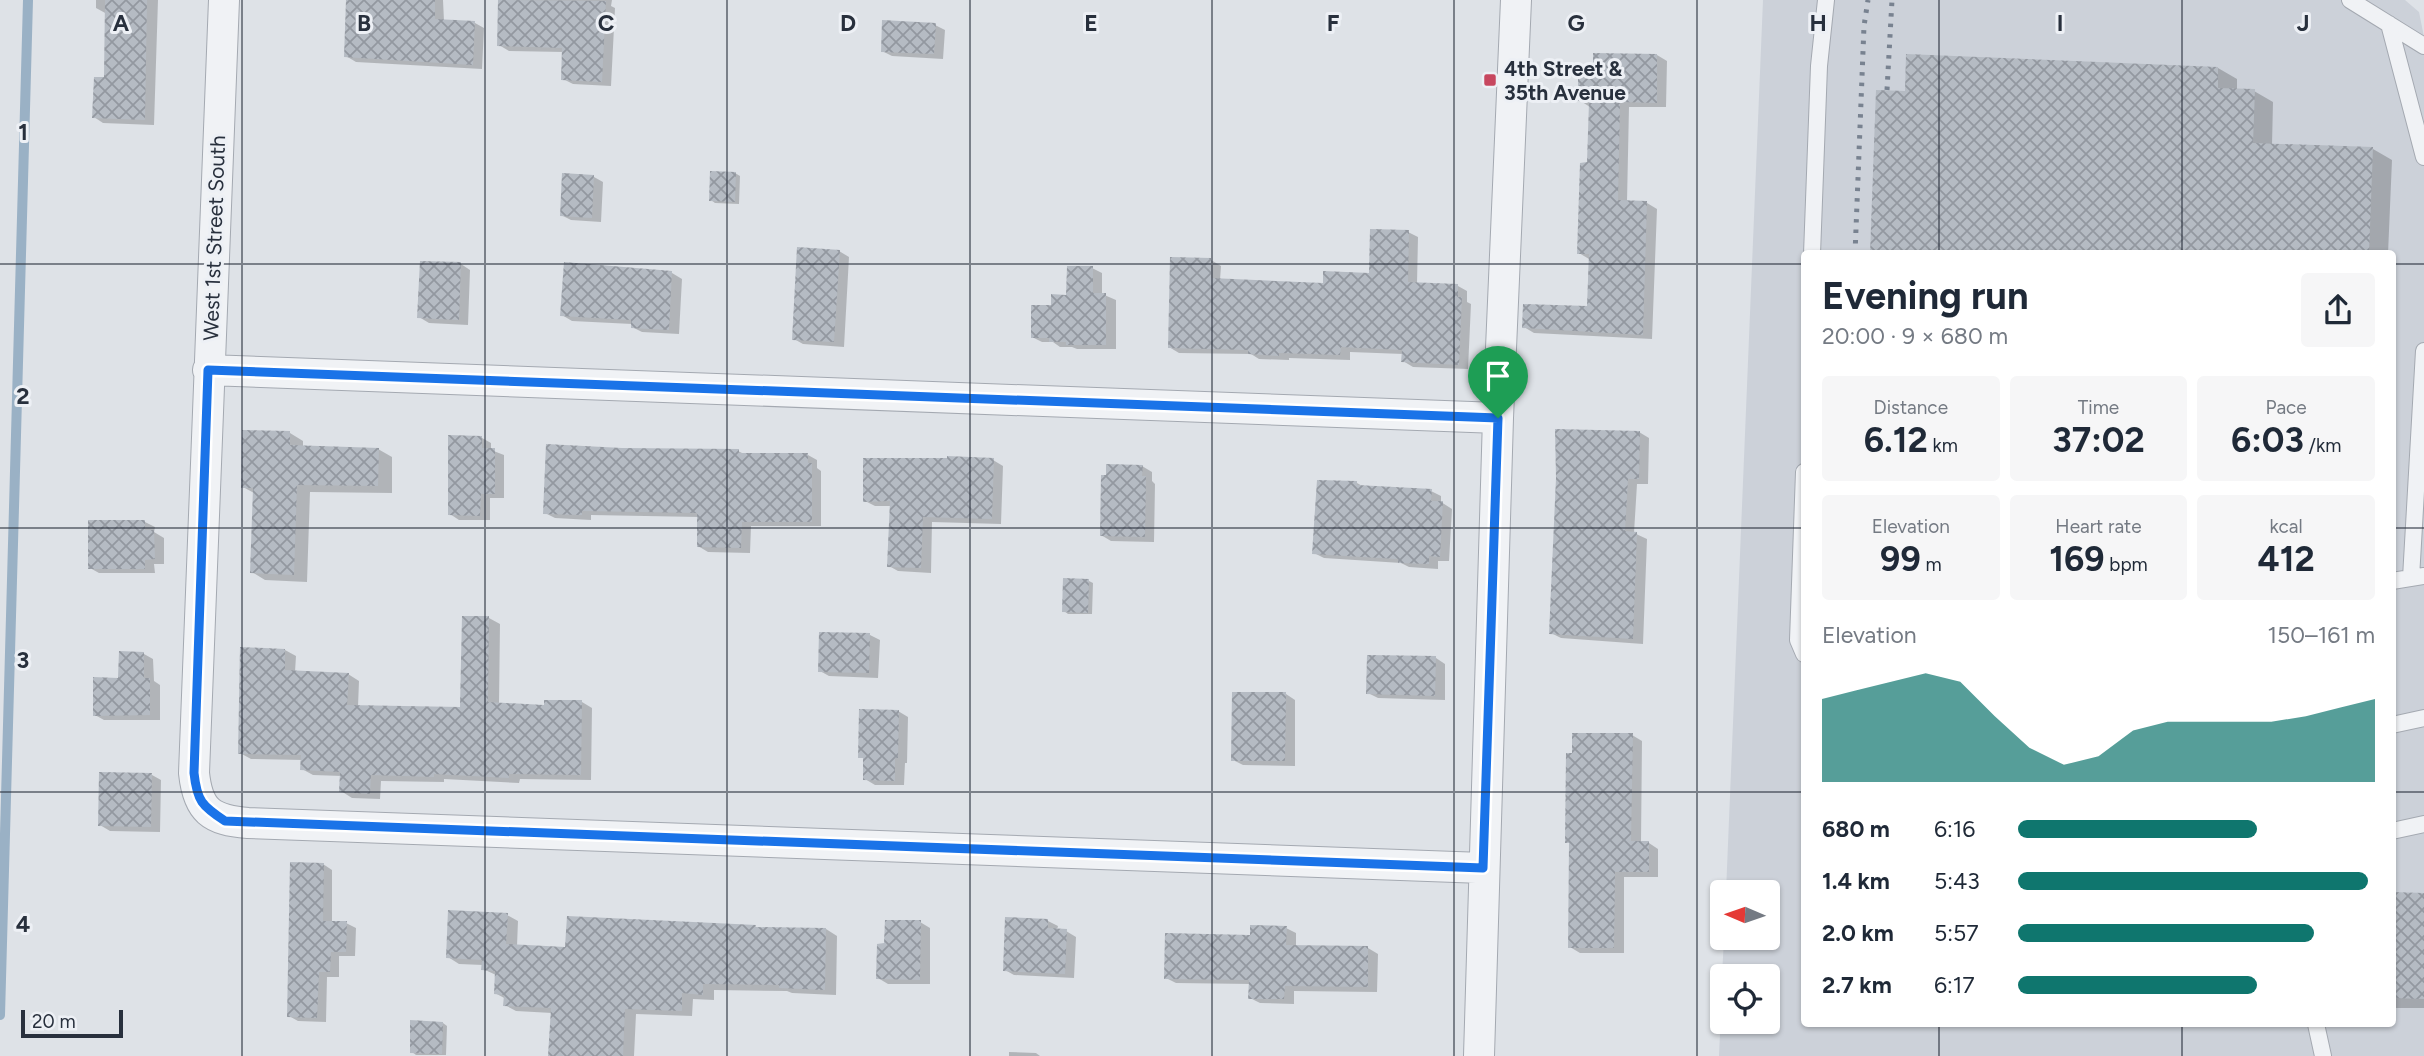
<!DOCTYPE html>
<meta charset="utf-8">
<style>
:root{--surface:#fff;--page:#f6f6f7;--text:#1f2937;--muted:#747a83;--accent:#0f766e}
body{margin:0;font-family:Figtree,sans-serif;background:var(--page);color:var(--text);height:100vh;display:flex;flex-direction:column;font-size:26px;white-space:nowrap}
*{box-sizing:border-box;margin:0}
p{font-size:23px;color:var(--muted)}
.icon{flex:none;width:38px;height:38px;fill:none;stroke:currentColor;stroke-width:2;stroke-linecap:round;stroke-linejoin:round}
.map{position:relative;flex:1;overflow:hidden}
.details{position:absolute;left:1801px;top:250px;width:595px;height:777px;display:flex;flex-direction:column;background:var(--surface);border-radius:7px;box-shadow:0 2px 5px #0004}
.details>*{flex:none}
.needle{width:46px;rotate:272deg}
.buttons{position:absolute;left:1710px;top:880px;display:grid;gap:14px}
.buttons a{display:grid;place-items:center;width:70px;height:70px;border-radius:7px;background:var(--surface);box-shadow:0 2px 5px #0004;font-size:35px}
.scale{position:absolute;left:21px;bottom:18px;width:102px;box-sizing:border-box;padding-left:7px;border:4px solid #28303d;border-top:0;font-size:19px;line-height:24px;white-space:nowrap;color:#28303d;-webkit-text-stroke:5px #edf0f5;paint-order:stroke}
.pin{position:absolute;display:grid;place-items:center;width:60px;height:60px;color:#fff;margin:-72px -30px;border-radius:50% 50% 50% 0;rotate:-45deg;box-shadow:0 0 7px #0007}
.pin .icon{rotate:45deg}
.round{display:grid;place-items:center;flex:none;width:74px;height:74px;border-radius:7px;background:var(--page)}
.overview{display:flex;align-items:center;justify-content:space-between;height:119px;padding:0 21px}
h1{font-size:38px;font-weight:700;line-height:52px}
.stats{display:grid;grid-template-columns:repeat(3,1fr);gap:10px;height:119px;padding:7px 21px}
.stats div{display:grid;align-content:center;border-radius:7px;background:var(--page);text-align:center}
.stats b{font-size:35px;font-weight:700}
.stats small{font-size:19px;font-weight:400}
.stats p{font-size:19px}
.chart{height:196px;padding:14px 21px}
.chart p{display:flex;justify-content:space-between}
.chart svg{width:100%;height:126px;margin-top:7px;fill:var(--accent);opacity:.7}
ul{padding:0 21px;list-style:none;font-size:23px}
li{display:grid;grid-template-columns:112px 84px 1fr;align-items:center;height:52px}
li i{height:18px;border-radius:9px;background:var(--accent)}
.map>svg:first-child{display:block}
.built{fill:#ccd1d9;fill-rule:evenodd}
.shadow{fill:#0003}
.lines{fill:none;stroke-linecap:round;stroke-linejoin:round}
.stream{stroke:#9ab1c5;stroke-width:10}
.building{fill:url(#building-cross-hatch)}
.service-casing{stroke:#a4a9b1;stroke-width:18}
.minor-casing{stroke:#a4a9b1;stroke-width:32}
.service{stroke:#f0f2f5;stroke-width:16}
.minor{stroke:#f0f2f5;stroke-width:30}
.rail{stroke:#788290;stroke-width:5;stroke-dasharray:3.5 7;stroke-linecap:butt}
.route-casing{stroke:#fff;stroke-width:14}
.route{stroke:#1a73e8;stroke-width:9}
.grid{fill:none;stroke:#28303d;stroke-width:2;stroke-opacity:0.55}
.poi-dot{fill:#c7475f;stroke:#edf0f5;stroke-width:2.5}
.labels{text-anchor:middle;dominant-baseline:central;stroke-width:6;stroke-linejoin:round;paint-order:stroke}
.poi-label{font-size:21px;font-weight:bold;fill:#28303d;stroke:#edf0f5;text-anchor:start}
.street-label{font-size:21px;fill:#28303d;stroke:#edf0f5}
.grid-label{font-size:23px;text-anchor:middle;font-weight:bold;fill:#28303d;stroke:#edf0f5;stroke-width:6;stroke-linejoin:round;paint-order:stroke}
</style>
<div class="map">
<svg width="2424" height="1056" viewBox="0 0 2424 1056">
<defs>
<pattern id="building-cross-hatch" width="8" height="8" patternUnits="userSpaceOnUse" patternTransform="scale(1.75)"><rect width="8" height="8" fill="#b5bbc3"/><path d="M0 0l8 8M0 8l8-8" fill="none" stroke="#9398a0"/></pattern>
</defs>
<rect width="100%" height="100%" fill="#dee2e7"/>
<path class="built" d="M1763,0H2405L2419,12L2424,37V1056H1719L1722,987V1022H1768V976H1722L1724,938H1768V892H1726ZM1804,254H2392V1024H1804Z"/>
<path class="shadow" d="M96,0H158L154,125L103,123L94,117L106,79L107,14L96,8Z
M348,0H443L444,21L475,23L484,28L482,69L356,62L346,56Z
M500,0H612L611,6L615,8L611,86L573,84L563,79L564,52L509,51L499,45Z
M935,25L945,30L943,59L892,56L882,51Z
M1595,54L1657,55L1667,61L1666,107H1629L1627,202L1647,203L1657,209L1652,339L1534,333L1524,327L1588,308L1589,259L1579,253L1588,164L1590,107L1579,100L1594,75Z
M2218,68L2237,79V90L2254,91L2273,102L2272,145L2373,149L2392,160L2388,254H1871L1907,93Z
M735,173L740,176L739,204L715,203L711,200Z
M594,177L603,182L601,222L571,220L561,215Z
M1408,232L1418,237L1417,284L1458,286L1467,291V302L1471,304L1468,369L1413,367L1403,361V354L1350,352V360L1289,358V360L1259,359L1251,354L1179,353L1169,347L1211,260L1221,266L1220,280L1324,285L1371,275Z
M839,251L849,257L844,347L803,344L794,339Z
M461,264L470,270L468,325L429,323L419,317Z
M1092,268L1102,273V294L1116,300V349H1077L1072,347H1060L1053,342H1042L1032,337L1053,307L1068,296Z
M624,270L672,273L682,279L679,334L642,332L632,327V324L572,321L562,315Z
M1639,432L1649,438L1648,484H1637L1634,533L1647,539L1643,644L1561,638L1551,633Z
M290,433L303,441V448L378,449L392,457V493L310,492L307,582L265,580L252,572L254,493L243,487Z
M482,438L491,443V450L504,455V498H490V520H459L450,514Z
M622,450L738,451L746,455H808L817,460V468L821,471V526H751L750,553L708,552L698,546L699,517L591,515V520L555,518L545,513Z
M993,460L1003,466L1001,524L932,522L931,573L898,571L889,566L892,506H875L865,501Z
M1142,466L1152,472V481L1155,484L1154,542L1111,541L1101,535Z
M1357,483L1364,487L1431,491L1441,496V502L1452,509L1449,561H1438V569L1409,567L1401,563L1324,558L1314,553Z
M145,522L155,527L154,532L164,538V564H154L155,573H99L90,568Z
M1089,581L1093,583L1092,614H1068L1064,611Z
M489,618L500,624L499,704L546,707L582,702L592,708L591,780L520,779L519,783L444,779V782L381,781L380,799L352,798L341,791L342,776L313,775L302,769L303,760L251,759L240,753L285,650L296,656L295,672L348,674L359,681L358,707L461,709Z
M870,635L880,640L878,678L829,676L820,671Z
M144,654L153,659L154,681L160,685V720H104L95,715L120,680Z
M1436,658L1445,664V700L1378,698L1368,693Z
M1286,694L1295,700V766L1243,765L1233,760Z
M898,711L908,717L907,763H905L904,785H875L865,779V759L860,757Z
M1632,735L1642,741L1641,843H1649L1658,849V877H1624V953H1580L1570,947L1574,755Z
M152,775L161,780L160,832L110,831L100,825Z
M323,864L332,870V923H346L356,928L355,956H339V977H327L326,1022L298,1021L289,1016Z
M2392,894L2424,895V1008H2392Z
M507,915L518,921L517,946L567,949L755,926L759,929H826L837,936L836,995L792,993L787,991L714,990V1000L693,999L692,1016L636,1014L634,1056H550L552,1013L516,1011L505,1005L506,999L495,993L496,975L483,969V965L459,964L448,957Z
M1048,921L1058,926L1057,930L1066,931L1076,937L1074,978L1014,975L1005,970Z
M920,922L930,928V984H888L878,978L886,945Z
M1286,928L1296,933V947L1368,948L1378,954L1377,992L1294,991V1004L1260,1003L1250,998L1251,984L1176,983L1166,978Z
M443,1023L447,1026L446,1055H416L412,1052Z
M1009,1052L1036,1053L1040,1056H1009Z"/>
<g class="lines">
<path class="stream" d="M0,1015L28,0"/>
</g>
<path class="building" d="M105,0H147L145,120L92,118L94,77H104Z
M346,0H435V19L475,21L473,65L344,57Z
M498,0L606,1L602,82L561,80L562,48L497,46Z
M882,20L936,23L934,54L881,52Z
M1593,53L1657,54V103L1620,102L1618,200L1647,201L1643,335L1522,328L1523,304L1587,306L1589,254H1577L1580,163L1587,162L1589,102L1578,101V73H1593Z
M1906,54L2218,67V88L2255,89L2253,143L2373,147L2369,254H1870L1876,90L1905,91Z
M710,171L736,172L735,202L709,201Z
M562,173L594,175L592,218L560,216Z
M1370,229L1409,230L1408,282L1458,284V297H1462L1459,365L1401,362L1402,350L1341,347L1340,355L1279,353V356L1248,354V350L1168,348L1170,257L1211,258V278L1323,283V271L1369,273Z
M797,247L840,250L834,342L792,340Z
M420,261L461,262L459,320L417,318Z
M564,262L672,271L669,330L631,328V320L560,316Z
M1067,266H1093V293H1106V345H1066V342H1049V338H1031V305H1051V294L1066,295Z
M1555,429L1640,431L1639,479H1628L1625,531L1637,532L1633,639L1549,634L1556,478Z
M242,430L290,431V445L379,448L378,486L297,485L294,575L250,573L253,488H241Z
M448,435L482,436V448H495V494H481L480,516L448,515Z
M546,444L622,448L739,449V453H808V463H812V522H742L741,548L697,547V513L582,511V515L543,514Z
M947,456L994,458L992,519L923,517L921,568L887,567L890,501L863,502V458H947Z
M1106,464L1143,465L1142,476H1146L1145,537L1100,536L1101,475H1106Z
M1317,480L1357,481V485L1432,489L1431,501H1443L1440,557L1429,556V564L1398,563V559L1312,554Z
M88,520H145V530H154L155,559L145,560V569H88Z
M1063,578L1089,579L1088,613L1062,612Z
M462,616H489L488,702L544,705V700H582L581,775L509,774V778L434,774V777L371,775L370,794L339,792L340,772L300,770L301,755L238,754L240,647L285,649V670L349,673L347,705L460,707Z
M819,632L870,633L869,673L818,672Z
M119,651L144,652V678H150V715L93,716V677L118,678Z
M1367,655L1436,656L1435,696L1366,694Z
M1232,692H1286L1285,761H1231Z
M859,709L899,710L898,758H895V781L863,780V758H858Z
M1572,733H1633L1631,841H1649V872H1615L1614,948H1568L1569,843H1565L1566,753H1572Z
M99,772L152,773L151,827L98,826Z
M290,862L324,863L323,921H347L346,952H331L330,972H319L317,1018L287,1017Z
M2392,892L2424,893V999L2392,998Z
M448,910L508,913L506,944L565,947L567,916L756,925L755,927L826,928L825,990L779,988V985L703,984V995L682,993V1011L625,1009L623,1056H548L551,1008L503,1006L504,995L494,994L495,971L481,970L482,960L446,958Z
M1005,917L1048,919V928L1067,929L1065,974L1003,971Z
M885,920H921L920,980L876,979L877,944L884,943Z
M1250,925L1287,926L1286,945L1368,946V987L1285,986L1284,999H1248L1249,980L1164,979L1165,933L1250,935Z
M410,1020L443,1022L442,1054L410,1053Z"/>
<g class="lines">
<defs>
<path id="service" d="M2350,0L2424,46
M2389,24L2424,157
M1812,254L1819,66L1826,0
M1804,472L1798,640L1804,654
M2411,578L2424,351
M2392,581L2424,576
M2392,725L2424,718
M2392,831L2424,824
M2316,1024L2323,1056"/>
<path id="minor" d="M224,0L194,773C198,811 211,820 248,823L1483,868
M208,370L1498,418
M1479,1056L1498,418L1516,0"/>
</defs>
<use href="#service" class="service-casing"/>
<use href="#minor" class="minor-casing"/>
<use href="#service" class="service"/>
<use href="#minor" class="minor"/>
<path class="rail" d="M1887,90L1892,0
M1855,254L1864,26L1868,0"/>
</g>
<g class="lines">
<defs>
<path id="route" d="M208,370L1498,418L1483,868L225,821C202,806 197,801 194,773Z"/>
</defs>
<use href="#route" class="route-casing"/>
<use href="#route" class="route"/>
</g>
<path class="grid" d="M242,0V1056M485,0V1056M727,0V1056M970,0V1056M1212,0V1056M1454,0V1056M1697,0V1056M1939,0V254M2182,0V254M0,264H1804M2392,264H2424M0,528H1804M2392,528H2424M0,792H1804M2392,792H2424M1939,1024V1056M2182,1024V1056"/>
<rect class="poi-dot" x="1483" y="73" width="14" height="14" rx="3.5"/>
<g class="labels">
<g class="poi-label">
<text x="1504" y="68">4th Street &amp;<tspan x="1504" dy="24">35th Avenue</tspan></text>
</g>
<g class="street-label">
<text transform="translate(214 238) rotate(-88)">West 1st Street South</text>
</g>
</g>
<g class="grid-label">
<text x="121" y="31">A</text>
<text x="364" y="31">B</text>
<text x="606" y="31">C</text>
<text x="848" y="31">D</text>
<text x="1091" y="31">E</text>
<text x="1333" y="31">F</text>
<text x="1576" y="31">G</text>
<text x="1818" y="31">H</text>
<text x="2060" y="31">I</text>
<text x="2303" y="31">J</text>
<text x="23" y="140">1</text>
<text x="23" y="404">2</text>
<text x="23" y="668">3</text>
<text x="23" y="932">4</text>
</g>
</svg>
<div class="buttons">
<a><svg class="needle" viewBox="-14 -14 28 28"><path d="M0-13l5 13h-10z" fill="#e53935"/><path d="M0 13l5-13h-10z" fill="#747a83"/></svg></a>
<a><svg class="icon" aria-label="locate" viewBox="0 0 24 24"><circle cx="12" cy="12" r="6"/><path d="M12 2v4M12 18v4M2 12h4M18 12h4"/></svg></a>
</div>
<div class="scale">20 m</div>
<div class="pin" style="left:1498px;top:418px;background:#1e9e55"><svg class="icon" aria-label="arrive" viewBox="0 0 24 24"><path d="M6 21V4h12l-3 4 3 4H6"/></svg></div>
<section class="details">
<div class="overview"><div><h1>Evening run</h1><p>20:00 · 9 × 680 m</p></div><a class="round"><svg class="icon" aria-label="share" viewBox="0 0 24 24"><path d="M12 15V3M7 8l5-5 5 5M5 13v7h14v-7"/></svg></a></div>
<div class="stats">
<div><p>Distance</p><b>6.12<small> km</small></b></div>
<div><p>Time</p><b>37:02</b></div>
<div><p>Pace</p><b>6:03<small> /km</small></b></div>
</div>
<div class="stats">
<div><p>Elevation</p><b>99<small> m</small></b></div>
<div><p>Heart rate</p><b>169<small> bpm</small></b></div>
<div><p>kcal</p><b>412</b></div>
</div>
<div class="chart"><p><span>Elevation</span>150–161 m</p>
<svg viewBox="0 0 160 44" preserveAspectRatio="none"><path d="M0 44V15L10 12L20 9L30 6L40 9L50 21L60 32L70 38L80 35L90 26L100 23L110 23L120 23L130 23L140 21L150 18L160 15V44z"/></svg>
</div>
<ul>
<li><b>680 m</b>6:16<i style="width:67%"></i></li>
<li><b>1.4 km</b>5:43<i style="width:98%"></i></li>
<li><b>2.0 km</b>5:57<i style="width:83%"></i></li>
<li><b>2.7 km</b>6:17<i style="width:67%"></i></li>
</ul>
</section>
</div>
